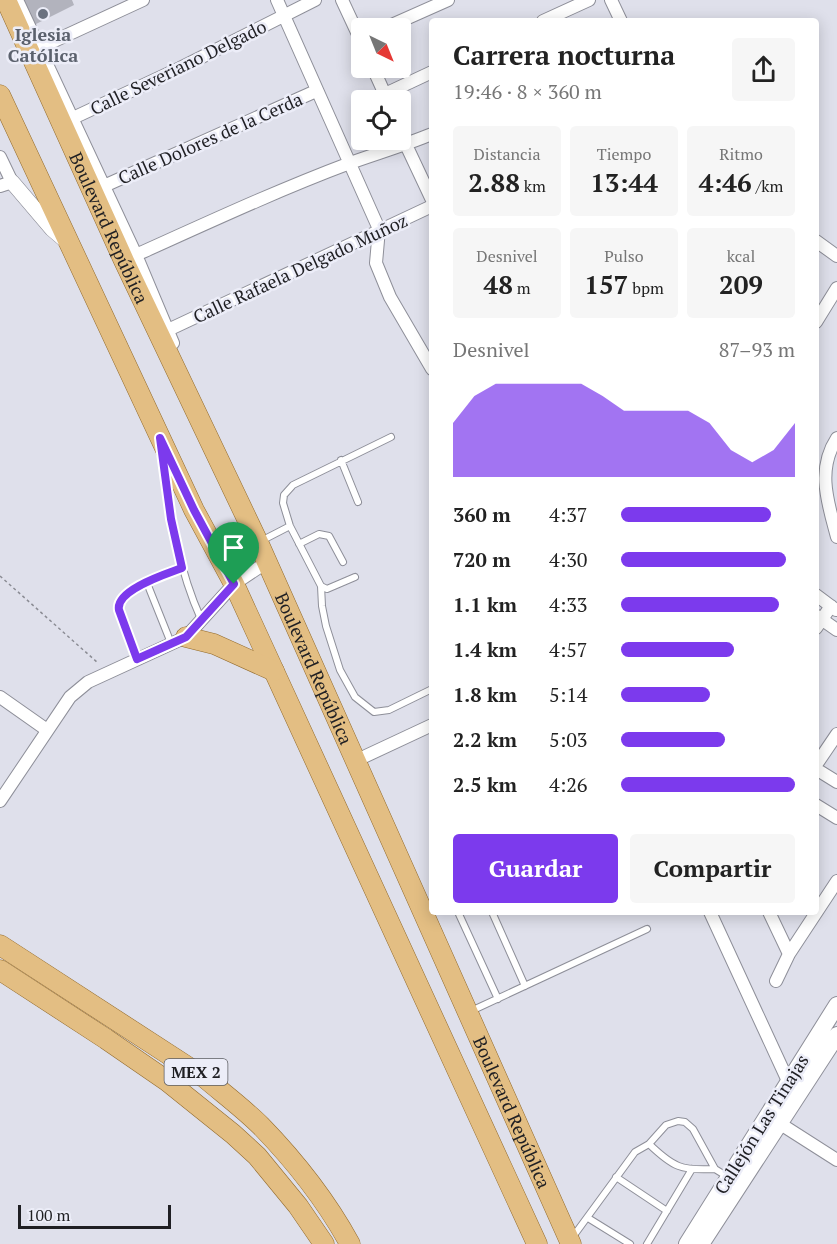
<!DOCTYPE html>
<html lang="es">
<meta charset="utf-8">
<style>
:root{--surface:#fff;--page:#f6f6f6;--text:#222;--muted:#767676;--accent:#7c3aed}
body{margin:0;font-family:"PT Serif",serif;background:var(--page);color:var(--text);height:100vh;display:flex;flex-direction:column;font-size:22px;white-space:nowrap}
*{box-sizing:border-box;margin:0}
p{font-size:20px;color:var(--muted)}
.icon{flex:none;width:33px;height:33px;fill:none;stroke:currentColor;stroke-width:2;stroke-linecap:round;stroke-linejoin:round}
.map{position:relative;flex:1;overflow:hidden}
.panel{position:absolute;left:429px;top:18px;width:390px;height:897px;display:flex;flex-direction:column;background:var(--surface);border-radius:6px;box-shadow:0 3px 15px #0003}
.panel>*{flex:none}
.needle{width:39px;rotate:137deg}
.buttons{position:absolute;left:351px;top:18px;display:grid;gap:12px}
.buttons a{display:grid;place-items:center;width:60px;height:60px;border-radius:6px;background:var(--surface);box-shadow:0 3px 15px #0003;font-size:30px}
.scale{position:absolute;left:18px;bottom:15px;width:153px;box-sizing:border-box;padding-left:6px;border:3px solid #1f1f23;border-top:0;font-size:16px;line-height:21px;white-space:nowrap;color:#1f1f23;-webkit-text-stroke:4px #ecedf8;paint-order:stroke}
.pin{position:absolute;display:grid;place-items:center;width:51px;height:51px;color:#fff;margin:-62px -26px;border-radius:50% 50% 50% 0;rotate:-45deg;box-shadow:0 0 6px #0007}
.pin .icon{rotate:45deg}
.round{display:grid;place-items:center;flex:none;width:63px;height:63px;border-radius:6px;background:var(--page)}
.overview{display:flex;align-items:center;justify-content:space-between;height:102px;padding:0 24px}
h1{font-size:27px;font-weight:700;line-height:45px}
.metrics{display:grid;grid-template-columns:repeat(3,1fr);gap:9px;height:102px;padding:6px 24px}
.metrics div{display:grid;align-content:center;border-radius:6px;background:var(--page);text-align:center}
.metrics b{font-size:26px;font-weight:700}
.metrics small{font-size:16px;font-weight:400}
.metrics p{font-size:16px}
.chart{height:168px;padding:12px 24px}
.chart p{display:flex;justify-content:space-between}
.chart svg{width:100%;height:108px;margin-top:6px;fill:var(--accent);opacity:.7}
.button{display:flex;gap:12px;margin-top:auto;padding:12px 24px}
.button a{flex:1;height:69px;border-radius:6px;background:var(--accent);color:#fff;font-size:24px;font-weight:700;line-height:69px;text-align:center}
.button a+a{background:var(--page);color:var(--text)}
ul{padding:0 24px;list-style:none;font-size:20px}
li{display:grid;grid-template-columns:96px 72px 1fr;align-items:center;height:45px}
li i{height:15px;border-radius:8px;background:var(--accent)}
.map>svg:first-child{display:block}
.building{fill:#b2b3bd}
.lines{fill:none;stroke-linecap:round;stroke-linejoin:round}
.service-casing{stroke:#8e8f99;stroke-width:8}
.minor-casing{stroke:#8e8f99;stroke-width:14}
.tertiary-casing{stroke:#8e8f99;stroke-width:16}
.secondary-casing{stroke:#8e8f99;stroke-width:18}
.primary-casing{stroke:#926a2c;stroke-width:21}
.path{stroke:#8b8c94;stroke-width:1.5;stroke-dasharray:3 3;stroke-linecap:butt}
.service{stroke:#fff;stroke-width:6}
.minor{stroke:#fff;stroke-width:12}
.tertiary{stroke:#fff;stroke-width:15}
.secondary{stroke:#fff;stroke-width:16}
.primary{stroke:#e3be83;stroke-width:20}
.route-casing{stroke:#fff;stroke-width:12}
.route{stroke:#7c3aed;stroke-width:8}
.worship-dot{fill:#6b7280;stroke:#ecedf8;stroke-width:2}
.labels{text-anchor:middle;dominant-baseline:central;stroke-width:5;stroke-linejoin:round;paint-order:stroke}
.shield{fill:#ecedf8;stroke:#5c5d63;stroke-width:1.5}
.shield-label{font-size:16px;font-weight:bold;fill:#1f1f23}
.worship-label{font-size:18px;font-weight:bold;fill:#5b616d;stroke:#ecedf8}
.street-label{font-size:18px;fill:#1f1f23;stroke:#ecedf8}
</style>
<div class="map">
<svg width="837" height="1244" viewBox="0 0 837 1244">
<rect width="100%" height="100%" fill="#dfe0eb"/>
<path class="building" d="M23,0H72L74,5L34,25Z"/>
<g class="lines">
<defs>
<path id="service" d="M391,437L293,485L284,495L283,503L290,526L321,586L322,606L326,626L340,670L355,697L374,712L389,710L432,689
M341,460L358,502
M163,463C171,518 178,568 201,619
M261,541L290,526
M299,544L319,534L329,536L343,562
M147,583L171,643
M321,586L327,589L355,577
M137,659L119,611C114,590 166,574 182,568
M458,912L498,999
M492,912L525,986
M471,1011L647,929
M649,1144C673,1167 681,1171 715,1169
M616,1177L667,1211
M588,1218L630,1244
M572,1238L635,1152L649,1144L666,1125L678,1121L685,1122L693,1129L715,1169L728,1177
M647,1244L692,1169"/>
<path id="minor" d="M17,0L136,255L173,343
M277,0L379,229L376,263L390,297L432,369
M342,0L362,43
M611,0L621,21
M543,21L589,0
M385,28L448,0
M39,48L143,0
M373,68L387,99
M385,94L432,72
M73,118L180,68L315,0
M400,132L432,200
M0,157L12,182L0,186
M104,186L316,91
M816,241L837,256
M136,255C207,223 278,190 350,163C378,153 405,145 432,134
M816,322L837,288
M168,330L432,206
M837,438C816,470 828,503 837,537
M816,595L836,610
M817,616L837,630
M816,628L831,606
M0,697L47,730
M355,761L432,725
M816,765L837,734
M816,769L837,782
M0,801L70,697L88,682L186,637L234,584L267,562
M816,805L837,818
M710,912L788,1081
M769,912L789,954
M776,981L789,954L837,881
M779,1123L837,1160"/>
<path id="tertiary" d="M12,182L52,229L66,241"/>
<path id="secondary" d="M687,1244L837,1005
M701,1244L837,1035"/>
<g id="primary">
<path id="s1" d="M6,0L124,261L258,542L571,1244"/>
<path d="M0,95L194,510L234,584L537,1244"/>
<path d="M186,637L214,644L274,671"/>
<path d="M0,945L205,1078C224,1094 244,1109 261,1126C295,1161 327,1202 350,1244"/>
<path d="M0,970L106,1039L167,1081L233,1134L257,1156L298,1206L324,1244"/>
</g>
</defs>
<use href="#service" class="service-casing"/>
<use href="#minor" class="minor-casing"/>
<use href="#tertiary" class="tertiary-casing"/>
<use href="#secondary" class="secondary-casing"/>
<use href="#primary" class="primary-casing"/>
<path class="path" d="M0,576L98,663"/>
<use href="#service" class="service"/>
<use href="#minor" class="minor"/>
<use href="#tertiary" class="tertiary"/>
<use href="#secondary" class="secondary"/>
<use href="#primary" class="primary"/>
</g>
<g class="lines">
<defs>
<path id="route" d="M160,438L194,510L234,584L186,637L137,659L119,610C115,590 166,574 182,568L171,519Z"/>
</defs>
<use href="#route" class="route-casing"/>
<use href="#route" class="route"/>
</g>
<circle class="worship-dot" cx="43" cy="14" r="6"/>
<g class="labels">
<rect class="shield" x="164.5" y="1059" width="63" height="26" rx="4.5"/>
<g class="shield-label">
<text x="196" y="1072">MEX 2</text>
</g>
<g class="worship-label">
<text x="43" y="34">Iglesia<tspan x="43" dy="21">Católica</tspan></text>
</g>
<g class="street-label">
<text transform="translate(178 67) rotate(-26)">Calle Severiano Delgado</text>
<text transform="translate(210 138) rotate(-24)">Calle Dolores de la Cerda</text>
<text stroke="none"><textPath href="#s1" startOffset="250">Boulevard República</textPath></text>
<text transform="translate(300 268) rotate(-25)">Calle Rafaela Delgado Muñoz</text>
<text stroke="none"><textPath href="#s1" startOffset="736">Boulevard República</textPath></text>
<text stroke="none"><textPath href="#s1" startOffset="1222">Boulevard República</textPath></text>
<text transform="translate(761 1124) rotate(-58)">Callejón Las Tinajas</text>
</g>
</g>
</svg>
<div class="buttons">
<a><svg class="needle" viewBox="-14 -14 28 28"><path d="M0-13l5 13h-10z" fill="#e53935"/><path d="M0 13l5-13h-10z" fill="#767676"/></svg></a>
<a><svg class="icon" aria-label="locate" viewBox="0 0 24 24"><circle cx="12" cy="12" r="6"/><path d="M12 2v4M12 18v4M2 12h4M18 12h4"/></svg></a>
</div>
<div class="scale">100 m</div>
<div class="pin" style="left:234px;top:584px;background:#1e9e55"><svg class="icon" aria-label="arrive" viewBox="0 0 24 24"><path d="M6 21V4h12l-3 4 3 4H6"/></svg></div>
<section class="panel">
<div class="overview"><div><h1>Carrera nocturna</h1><p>19:46 · 8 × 360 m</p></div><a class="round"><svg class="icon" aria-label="share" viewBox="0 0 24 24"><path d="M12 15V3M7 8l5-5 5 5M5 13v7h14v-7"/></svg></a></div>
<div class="metrics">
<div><p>Distancia</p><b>2.88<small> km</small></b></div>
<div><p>Tiempo</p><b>13:44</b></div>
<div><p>Ritmo</p><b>4:46<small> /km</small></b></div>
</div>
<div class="metrics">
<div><p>Desnivel</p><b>48<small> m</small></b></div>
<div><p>Pulso</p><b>157<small> bpm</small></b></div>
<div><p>kcal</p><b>209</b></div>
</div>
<div class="chart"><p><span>Desnivel</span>87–93 m</p>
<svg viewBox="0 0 160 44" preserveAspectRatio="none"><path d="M0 44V22L10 11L20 6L30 6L40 6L50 6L60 6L70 11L80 17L90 17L100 17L110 17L120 22L130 33L140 38L150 33L160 22V44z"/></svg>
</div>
<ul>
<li><b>360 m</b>4:37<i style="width:86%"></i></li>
<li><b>720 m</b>4:30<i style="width:95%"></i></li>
<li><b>1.1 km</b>4:33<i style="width:91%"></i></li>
<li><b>1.4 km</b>4:57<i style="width:65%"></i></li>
<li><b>1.8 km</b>5:14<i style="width:51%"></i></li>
<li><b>2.2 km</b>5:03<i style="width:60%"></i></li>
<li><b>2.5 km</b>4:26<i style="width:100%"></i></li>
</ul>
<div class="button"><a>Guardar</a><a>Compartir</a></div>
</section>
</div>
